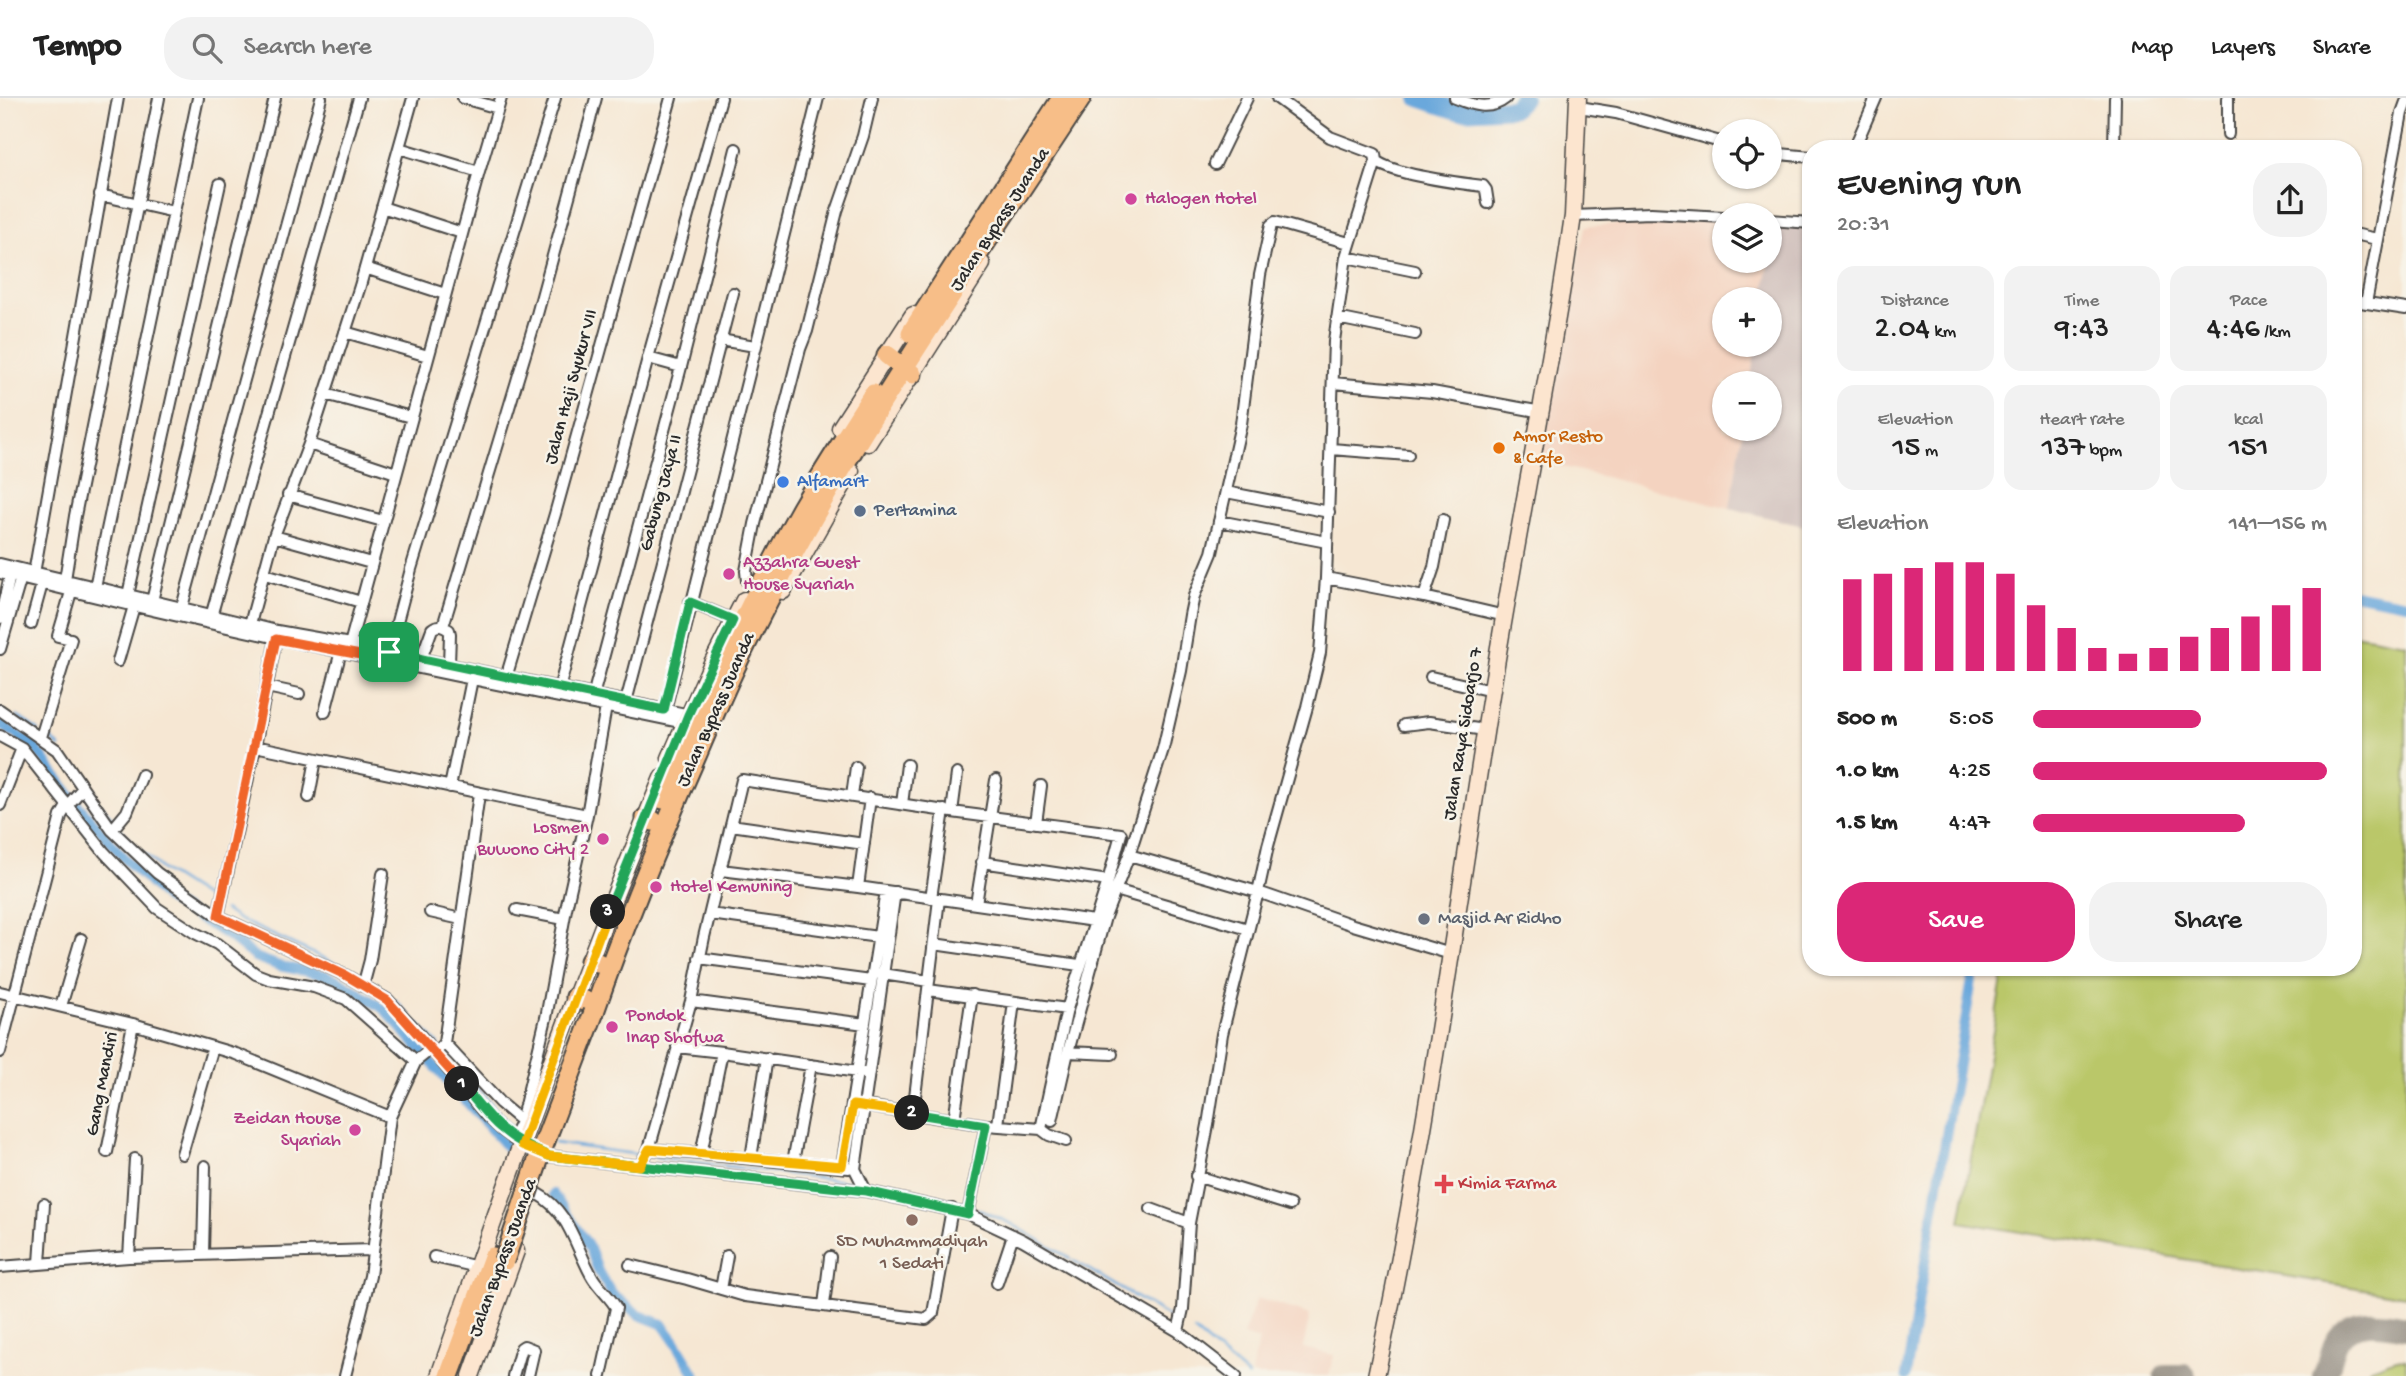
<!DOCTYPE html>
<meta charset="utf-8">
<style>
:root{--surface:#fff;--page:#f2f2f2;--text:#222;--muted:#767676;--line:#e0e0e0;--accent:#db2777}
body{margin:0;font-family:"Gochi Hand",sans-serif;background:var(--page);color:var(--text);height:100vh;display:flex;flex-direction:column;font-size:26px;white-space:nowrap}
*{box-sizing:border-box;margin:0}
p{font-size:23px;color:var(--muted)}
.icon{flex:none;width:38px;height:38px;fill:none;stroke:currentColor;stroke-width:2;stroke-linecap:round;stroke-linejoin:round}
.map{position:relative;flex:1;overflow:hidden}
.panel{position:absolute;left:1802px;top:42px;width:560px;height:836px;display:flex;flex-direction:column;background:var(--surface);border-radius:28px;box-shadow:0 2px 5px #0004}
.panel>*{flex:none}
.tools{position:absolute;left:1712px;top:21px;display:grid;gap:14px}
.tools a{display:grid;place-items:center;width:70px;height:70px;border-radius:50%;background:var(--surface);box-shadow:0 2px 5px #0004;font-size:35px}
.pin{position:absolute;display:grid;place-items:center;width:60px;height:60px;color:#fff;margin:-30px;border-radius:14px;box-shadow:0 4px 10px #0006}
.km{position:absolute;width:35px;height:35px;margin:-18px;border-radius:50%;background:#222;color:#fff;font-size:19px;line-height:35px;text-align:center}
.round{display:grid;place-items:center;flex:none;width:74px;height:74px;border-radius:28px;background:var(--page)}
.head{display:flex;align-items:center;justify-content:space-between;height:119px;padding:0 35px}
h1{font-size:38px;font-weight:600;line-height:52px}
.metrics{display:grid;grid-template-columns:repeat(3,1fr);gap:10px;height:119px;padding:7px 35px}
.metrics div{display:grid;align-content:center;border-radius:18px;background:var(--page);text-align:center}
.metrics b{font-size:30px;font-weight:600}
.metrics small{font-size:19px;font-weight:400}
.metrics p{font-size:19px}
.chart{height:196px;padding:14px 35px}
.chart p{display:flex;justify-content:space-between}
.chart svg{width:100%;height:126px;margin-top:7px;stroke:var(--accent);stroke-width:6}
.primary-button{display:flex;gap:14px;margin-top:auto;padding:14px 35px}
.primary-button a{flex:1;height:80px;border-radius:28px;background:var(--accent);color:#fff;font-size:28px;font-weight:600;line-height:80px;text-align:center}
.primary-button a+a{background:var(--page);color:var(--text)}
ul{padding:0 35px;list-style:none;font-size:23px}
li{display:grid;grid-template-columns:112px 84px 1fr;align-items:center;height:52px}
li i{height:18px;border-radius:9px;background:var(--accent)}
header{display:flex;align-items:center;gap:42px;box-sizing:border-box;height:98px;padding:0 35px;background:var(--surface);border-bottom:2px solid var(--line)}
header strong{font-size:33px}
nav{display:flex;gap:38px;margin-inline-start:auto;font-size:24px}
.search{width:490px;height:63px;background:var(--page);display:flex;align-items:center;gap:18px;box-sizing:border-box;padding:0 24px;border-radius:28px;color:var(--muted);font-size:26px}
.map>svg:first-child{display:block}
.built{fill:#f4d3c0}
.industrial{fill:#d0c0bc}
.green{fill:#bac769;stroke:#72794a;stroke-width:2}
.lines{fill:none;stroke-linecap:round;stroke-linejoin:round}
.stream{stroke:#6aa8dc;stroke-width:2.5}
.canal{stroke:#6aa8dc;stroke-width:10}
.river{stroke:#6aa8dc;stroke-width:18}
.taxiway{stroke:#90897f;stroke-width:24}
.street-casing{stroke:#494744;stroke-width:14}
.secondary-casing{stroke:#494744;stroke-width:19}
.highway-casing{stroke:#494744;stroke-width:23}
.street{stroke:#fff;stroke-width:10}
.secondary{stroke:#fce5cf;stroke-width:16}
.highway{stroke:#f7be88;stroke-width:19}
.highway-bridge-casing{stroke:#494744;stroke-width:23;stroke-linecap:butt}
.highway-bridge{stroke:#f7be88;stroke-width:19}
.split-1-casing{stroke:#fff;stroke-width:14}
.split-2-casing{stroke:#fff;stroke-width:14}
.split-3-casing{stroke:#fff;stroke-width:14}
.split-4-casing{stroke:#fff;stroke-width:14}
.split-1{stroke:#f0652b;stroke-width:9}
.split-2{stroke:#22a559;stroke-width:9}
.split-3{stroke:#f5b400;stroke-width:9}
.split-4{stroke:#22a559;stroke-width:9}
.hotel-dot{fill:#d1479c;stroke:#f7f3e8;stroke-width:2.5}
.food-dot{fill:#e8710a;stroke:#f7f3e8;stroke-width:2.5}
.shop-dot{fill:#3f7fe0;stroke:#f7f3e8;stroke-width:2.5}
.service-dot{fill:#5c6f8a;stroke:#f7f3e8;stroke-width:2.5}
.worship-dot{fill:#6b7280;stroke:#f7f3e8;stroke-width:2.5}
.health-dot{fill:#e0444e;stroke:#f7f3e8;stroke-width:2.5}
.education-dot{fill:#8d6e63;stroke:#f7f3e8;stroke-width:2.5}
.labels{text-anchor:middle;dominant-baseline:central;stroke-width:5;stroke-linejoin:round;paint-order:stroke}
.hotel-label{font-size:19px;fill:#b23c85;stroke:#f7f3e8;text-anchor:start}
.street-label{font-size:19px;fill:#2b2b2b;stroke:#f7f3e8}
.food-label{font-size:19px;fill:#c56008;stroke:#f7f3e8;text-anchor:start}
.shop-label{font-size:19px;fill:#366cbe;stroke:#f7f3e8;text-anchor:start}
.service-label{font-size:19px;fill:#4e5e75;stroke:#f7f3e8;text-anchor:start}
.worship-label{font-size:19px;fill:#5b616d;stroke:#f7f3e8;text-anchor:start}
.health-label{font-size:19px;fill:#be3a42;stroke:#f7f3e8;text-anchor:start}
.education-label{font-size:19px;fill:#785e54;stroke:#f7f3e8}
</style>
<header>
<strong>Tempo</strong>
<div class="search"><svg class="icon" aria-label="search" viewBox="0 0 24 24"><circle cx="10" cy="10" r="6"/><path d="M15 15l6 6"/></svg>Search here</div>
<nav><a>Map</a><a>Layers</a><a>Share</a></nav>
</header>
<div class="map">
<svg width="2406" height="1278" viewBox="0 0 2406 1278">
<rect width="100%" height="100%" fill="#f7f3e8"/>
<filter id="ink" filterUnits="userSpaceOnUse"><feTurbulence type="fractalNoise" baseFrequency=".0143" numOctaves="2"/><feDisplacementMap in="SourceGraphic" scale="14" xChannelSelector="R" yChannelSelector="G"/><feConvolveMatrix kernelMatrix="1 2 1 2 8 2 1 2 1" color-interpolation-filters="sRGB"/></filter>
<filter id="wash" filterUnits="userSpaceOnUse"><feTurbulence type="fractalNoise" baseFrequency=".00686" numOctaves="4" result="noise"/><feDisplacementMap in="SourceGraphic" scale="28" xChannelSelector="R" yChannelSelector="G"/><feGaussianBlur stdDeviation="1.57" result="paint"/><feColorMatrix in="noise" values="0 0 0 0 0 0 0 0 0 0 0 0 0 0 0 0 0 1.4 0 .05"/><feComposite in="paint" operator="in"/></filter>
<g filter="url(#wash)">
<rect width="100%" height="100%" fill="#f6e7d3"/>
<path class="built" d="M1695,122L1724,125V163H1769V129L1775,130L1763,201H1724V247H1756L1750,285H1724V331H1743L1730,410L1560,368L1538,366L1585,129L1640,123Z
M1257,1200L1310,1217L1303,1250L1334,1257L1329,1278H1255L1251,1275L1259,1242L1243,1237Z"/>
<path class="industrial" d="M1775,130H1811V430L1730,410L1743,331H1769V285H1750L1756,247H1769V201H1763Z"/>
<path class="green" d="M2354,536L2406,545V1198L1960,1124L2004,870H2354Z
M2396,1261L2406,1262V1278H2365L2370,1270Z"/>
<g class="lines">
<path class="stream" d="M17,618L38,632
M47,637L60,649
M100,706L114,722
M120,730L129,741
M141,753L164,773L216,806
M224,812L240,822L363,878
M369,881L391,898
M396,903L438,946
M461,971L514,1032
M554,1045L641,1057
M647,1058L859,1085
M866,1086L907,1092L956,1103
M978,1111L1012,1126L1174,1222
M1194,1233L1248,1278"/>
<path class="canal" d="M2354,496L2406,506
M0,626L34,648L77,706L125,761L166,801L227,837L255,859L279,868L325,877L340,883L384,911L511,1054
M553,1096L590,1150L598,1173L612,1196L639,1217L662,1226L675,1243L696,1278
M1906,1278L1974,870"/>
<path class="river" d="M1419,0L1458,13L1514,10L1523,0"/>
<path class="taxiway" d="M2166,1278H2184
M2324,1278C2331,1266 2331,1252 2338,1241C2351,1218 2385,1225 2406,1229"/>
</g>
</g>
<g filter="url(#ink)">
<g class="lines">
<defs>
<path id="street" d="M463,0L498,10
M1277,0L1330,39L1375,56L1376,63C1395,77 1458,85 1483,88L1486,92L1488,105
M1455,0C1472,7 1490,13 1506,0
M1579,9L1616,15L1724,45
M2228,36V0
M399,50L479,74
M1851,51L1856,46L1876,0
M2114,51L2115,0
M1769,55L1811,59
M1215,66L1247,0
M100,97L174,114
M382,109L462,135
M1573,118L1651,115L1724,119
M1769,122L1811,125
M2354,136L2377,141
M1346,159L1415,173
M365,170L445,196
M2354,203L2406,211
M2366,205L2402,15L2406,4
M1337,220L1415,236
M345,234L428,258
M720,242L755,248
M648,260L681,269
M1333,285L1432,294L1542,314
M325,296L411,319
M309,346L396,375
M1331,351L1408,357
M1226,394L1329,414
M288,397L383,423
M1219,423L1327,444
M274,438L371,465
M0,466L277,533L350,546L695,618
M0,475C226,533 456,577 685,625
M265,476L361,504
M1326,480L1424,499L1505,518
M33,481L118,0
M64,488L75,418L159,0
M95,489L198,0
M752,489L747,483L746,473L755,426L800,251L807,233L837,113L863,38L872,0
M128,497L220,86
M1424,499L1434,469L1443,422
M690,504L733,522
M151,507L275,0
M182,509L321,0
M0,520L10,478
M210,522L359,0
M31,526L42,486
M250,526L274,438L309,346L360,188L413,0
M443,528L536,220L596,0
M350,546L479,74L501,0
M0,551L22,476
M389,554L411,471L555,0
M421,561L432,531C438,526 443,528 449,532L450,536L449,566
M118,563L134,508
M1431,579L1492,593
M505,583L555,416L671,0
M267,589L299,596
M559,591L648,260L721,0
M593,598L681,269L736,51
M626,604L733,195
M0,612L57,652L112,732L157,775L218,818L345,877L388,902L413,929L486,1017L502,1032L522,1047L549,1058L866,1093L968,1116L1023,1142L1178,1233L1236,1278
M665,612L818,0
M325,614L341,553
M1404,627L1429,624L1485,632
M0,638L22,650L104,754L157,810L195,835L217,846L256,876L269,881L314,889L346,901L416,963
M41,639L71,541L58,538L71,494
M255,648L587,717
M450,689L472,581
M852,698L856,669
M309,699L316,661
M902,706L907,667
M0,707L22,650
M952,714L957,676
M1036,725L1041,688
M731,727L864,746
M112,732L127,714L142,677
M1129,757L1258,794L1353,827L1451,856
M982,764L1108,783
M721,772L858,789L1094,823
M858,789L870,700
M1112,791L1248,831
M931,800L944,712
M976,806L996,682
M517,812L564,821
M430,814L461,821
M710,816L878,839
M218,818L255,648L277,536
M934,846L1079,867
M699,860L871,883
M876,875L929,883
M363,888L370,862L383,776
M928,892L1067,911
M0,894L133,926L236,956L390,1019
M691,903L865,926
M61,908L81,841
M444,945L500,1005L526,1027
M677,949L722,954L864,975
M0,954L61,718L67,708L82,691
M435,955L444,945L479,696
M1112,956L1068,954L1105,819L1129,757L1163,651L1181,573L1190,517L1194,498L1212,455L1241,326L1260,177L1271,127L1275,124L1349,145
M859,1007L986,1027L1041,1031L1049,1037L1066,1043
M913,1015L939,801
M954,1022L972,897
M1052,1023L1068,954
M998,1027L1014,904
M513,1041L521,1024L546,920L566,811L587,717L607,603
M649,1051L849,1070
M107,1054L133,926
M182,1056L213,949
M701,1056L722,954
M751,1060L767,960
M793,1064L811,967
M640,1068L649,1051L691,903L704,839L742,682L952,714L1121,736L1108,783L1067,911L1041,1031
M842,1068L886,793
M1196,1078L1290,1107
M866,1093L855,1071L895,794
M536,1095C571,1114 575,1150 593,1180C599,1190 613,1202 616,1210L601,1278
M1151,1111L1189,1125
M968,1116L986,1027
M203,1156L205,1068
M129,1159L135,1061
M434,1159L478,1169
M40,1165L44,1106
M630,1167L687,1181L745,1198L926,1221L933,1215L952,1111
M0,1169L129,1159L372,1152
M997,1185L1013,1137
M721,1191L727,1158
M824,1207L830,1159
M1178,1233L1183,1211L1189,1125L1208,1027L1222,936L1258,794L1268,748L1307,609L1320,555L1326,480L1334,243L1346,159L1376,63
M345,1278L370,1178L390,1019L416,963L431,951
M513,1278L521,1250L524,1248L534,1252L528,1278"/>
<path id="secondary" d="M840,330L913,217
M868,345L982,166
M783,493L851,373
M670,660L712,565L744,502
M439,1278C509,1077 581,877 662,680
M471,1278L516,1153
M1376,1278C1422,1066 1451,850 1485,635C1509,478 1541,322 1566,165L1573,118L1578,0"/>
<path id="highway" d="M911,235L1062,0
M887,257L912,276
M663,701C705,601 749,504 802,410C824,372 849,334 873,296
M646,720L653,723
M590,863L598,865
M576,899L585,903
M594,914C624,827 659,742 696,658C714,616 732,573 753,532C846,346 967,174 1081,0
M449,1278L493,1159"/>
</defs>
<use href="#street" class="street-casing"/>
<use href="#secondary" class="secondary-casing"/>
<use href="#highway" class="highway-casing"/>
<use href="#street" class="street"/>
<use href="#secondary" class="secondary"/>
<use href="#highway" class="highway"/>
<defs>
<path id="highway-bridge" d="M504,1163L542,1051L594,914"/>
</defs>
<use href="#highway-bridge" class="highway-bridge-casing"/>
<use href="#highway-bridge" class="highway-bridge"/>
</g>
</g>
<g class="lines" filter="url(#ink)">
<defs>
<path id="split-1" d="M389,554L373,551L371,559L276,541L218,818L345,877L387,902L462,986"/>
<path id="split-2" d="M462,986C491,1023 504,1040 549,1058L866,1093L968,1116L986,1027L912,1015"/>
<path id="split-3" d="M608,814L522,1047L549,1058L640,1068L649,1051L842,1068L853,1007L912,1015"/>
<path id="split-4" d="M389,554L664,612L690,504L733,522L688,617L608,814"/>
</defs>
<use href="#split-1" class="split-1-casing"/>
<use href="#split-2" class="split-2-casing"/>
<use href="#split-3" class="split-3-casing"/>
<use href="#split-4" class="split-4-casing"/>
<use href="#split-1" class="split-1"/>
<use href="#split-2" class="split-2"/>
<use href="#split-3" class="split-3"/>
<use href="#split-4" class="split-4"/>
</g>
<g class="hotel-dot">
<circle cx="1131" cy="101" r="7"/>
<circle cx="729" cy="476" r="7"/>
<circle cx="603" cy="741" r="7"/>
<circle cx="656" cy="789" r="7"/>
<circle cx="612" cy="929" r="7"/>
<circle cx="355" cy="1032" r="7"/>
</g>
<circle class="food-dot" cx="1499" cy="350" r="7"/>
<circle class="shop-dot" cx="783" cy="384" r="7"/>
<circle class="service-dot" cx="860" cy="413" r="7"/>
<circle class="worship-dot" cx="1424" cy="821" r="7"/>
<path class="health-dot" d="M1440.5 1075.5h7v7h7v7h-7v7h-7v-7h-7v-7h7z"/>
<circle class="education-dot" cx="912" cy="1122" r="7"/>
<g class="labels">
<g class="hotel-label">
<text x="1145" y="101">Halogen Hotel</text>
<text x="743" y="465">Azzahra Guest<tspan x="743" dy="22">House Syariah</tspan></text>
<text x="589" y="730" text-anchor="end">Losmen<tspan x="589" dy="22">Buwono City 2</tspan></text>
<text x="670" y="789">Hotel Kemuning</text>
<text x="626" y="918">Pondok<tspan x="626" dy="22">Inap Shofwa</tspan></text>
<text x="341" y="1021" text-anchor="end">Zeidan House<tspan x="341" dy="22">Syariah</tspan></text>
</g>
<g class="street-label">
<text transform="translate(1001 122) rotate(-57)">Jalan Bypass Juanda</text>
<text transform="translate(572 289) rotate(-75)">Jalan Haji Syukur VII</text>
<text transform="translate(662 395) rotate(-75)">Gabung Jaya II</text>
<text transform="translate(717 612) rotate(-66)">Jalan Bypass Juanda</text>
<text transform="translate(1464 636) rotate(-81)">Jalan Raya Sidoarjo 7</text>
<text transform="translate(103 986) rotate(-79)">Gang Mandiri</text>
<text transform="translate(504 1160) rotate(-70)">Jalan Bypass Juanda</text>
</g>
<g class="food-label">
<text x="1513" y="339">Amor Resto<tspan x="1513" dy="22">&amp; Cafe</tspan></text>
</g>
<g class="shop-label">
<text x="797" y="384">Alfamart</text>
</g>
<g class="service-label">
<text x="874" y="413">Pertamina</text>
</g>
<g class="worship-label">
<text x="1438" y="821">Masjid Ar Ridho</text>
</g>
<g class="health-label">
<text x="1458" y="1086">Kimia Farma</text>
</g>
<g class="education-label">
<text x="912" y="1144">SD Muhammadiyah<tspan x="912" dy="22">1 Sedati</tspan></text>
</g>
</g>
</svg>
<div class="tools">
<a><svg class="icon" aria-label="locate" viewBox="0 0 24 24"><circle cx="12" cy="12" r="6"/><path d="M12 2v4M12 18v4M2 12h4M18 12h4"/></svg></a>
<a><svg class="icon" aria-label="layers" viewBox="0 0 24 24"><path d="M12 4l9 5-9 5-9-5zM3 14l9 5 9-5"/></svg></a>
<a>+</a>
<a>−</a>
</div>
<div class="pin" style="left:389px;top:554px;background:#1e9e55"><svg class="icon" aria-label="arrive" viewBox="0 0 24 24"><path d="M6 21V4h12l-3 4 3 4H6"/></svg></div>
<b class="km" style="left:462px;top:986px">1</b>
<b class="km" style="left:912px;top:1015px">2</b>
<b class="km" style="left:608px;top:814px">3</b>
<section class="panel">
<div class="head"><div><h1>Evening run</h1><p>20:31</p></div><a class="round"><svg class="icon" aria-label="share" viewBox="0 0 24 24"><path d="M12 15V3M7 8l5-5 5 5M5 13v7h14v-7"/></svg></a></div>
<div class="metrics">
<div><p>Distance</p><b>2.04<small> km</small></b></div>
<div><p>Time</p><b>9:43</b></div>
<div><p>Pace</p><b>4:46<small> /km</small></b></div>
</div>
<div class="metrics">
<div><p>Elevation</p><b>15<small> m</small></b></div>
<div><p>Heart rate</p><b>137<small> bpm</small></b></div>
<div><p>kcal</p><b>151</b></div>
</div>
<div class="chart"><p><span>Elevation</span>141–156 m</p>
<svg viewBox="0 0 160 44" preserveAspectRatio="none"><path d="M5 44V12M15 44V10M25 44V8M35 44V6M45 44V6M55 44V10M65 44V21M75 44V29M85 44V36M95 44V38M105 44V36M115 44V32M125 44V29M135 44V25M145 44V21M155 44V15"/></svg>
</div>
<ul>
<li><b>500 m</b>5:05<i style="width:57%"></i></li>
<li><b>1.0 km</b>4:25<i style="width:100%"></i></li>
<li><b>1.5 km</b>4:47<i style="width:72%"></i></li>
</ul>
<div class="primary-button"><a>Save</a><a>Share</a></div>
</section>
</div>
